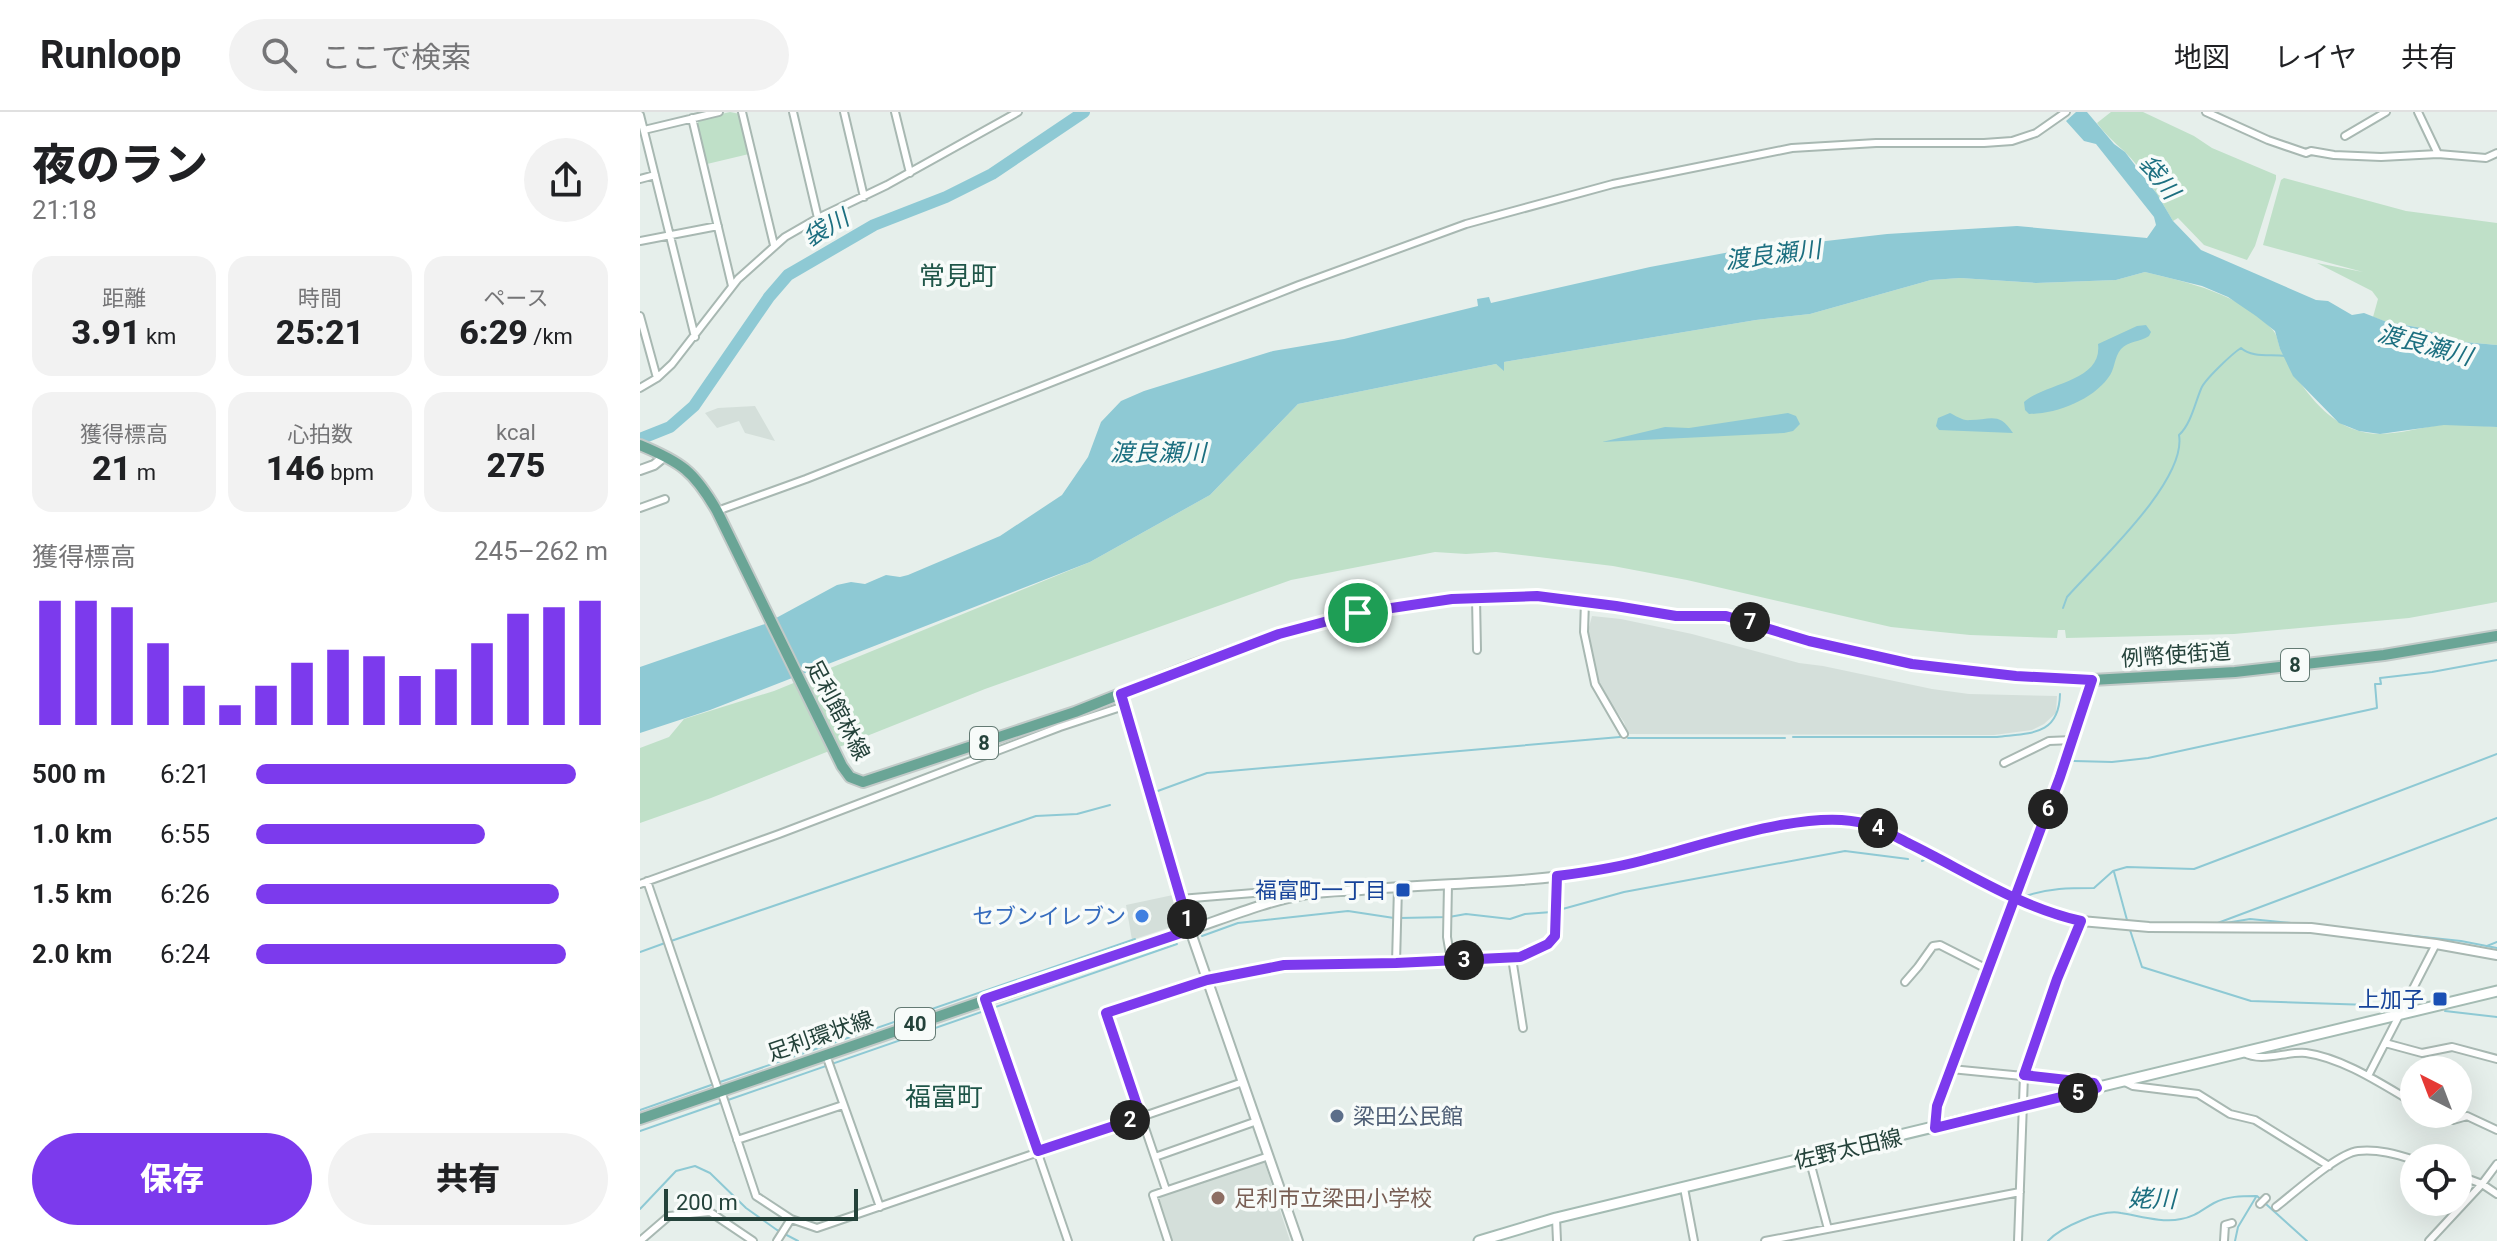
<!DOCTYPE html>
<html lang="ja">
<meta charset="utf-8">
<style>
:root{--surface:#fff;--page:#f2f2f2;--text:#202124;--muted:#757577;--line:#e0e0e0;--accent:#7c3aed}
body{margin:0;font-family:Roboto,"Noto Sans JP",sans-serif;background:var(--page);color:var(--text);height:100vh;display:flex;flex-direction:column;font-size:30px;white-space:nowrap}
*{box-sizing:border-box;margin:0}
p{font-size:26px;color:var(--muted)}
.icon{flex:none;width:44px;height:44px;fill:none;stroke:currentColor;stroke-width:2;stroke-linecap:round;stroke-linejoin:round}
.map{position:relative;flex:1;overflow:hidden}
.side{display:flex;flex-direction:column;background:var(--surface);width:640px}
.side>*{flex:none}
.needle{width:52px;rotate:318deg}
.buttons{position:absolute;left:1760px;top:944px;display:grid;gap:16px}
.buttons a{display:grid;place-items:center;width:72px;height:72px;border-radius:50%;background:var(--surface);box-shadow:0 8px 32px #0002;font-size:40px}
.scale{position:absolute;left:24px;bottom:20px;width:194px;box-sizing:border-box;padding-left:8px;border:4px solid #24423a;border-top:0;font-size:22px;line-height:28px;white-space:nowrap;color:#24423a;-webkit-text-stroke:6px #f7fbf9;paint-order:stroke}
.pin{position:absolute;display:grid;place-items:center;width:68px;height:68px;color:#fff;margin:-34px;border:4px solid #fff;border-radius:50%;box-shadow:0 2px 8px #0007}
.km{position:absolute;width:40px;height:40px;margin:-20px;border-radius:50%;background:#222;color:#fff;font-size:22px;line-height:40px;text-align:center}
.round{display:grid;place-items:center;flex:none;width:84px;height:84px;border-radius:42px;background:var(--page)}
.head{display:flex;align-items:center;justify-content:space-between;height:136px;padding:0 32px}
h1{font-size:44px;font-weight:800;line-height:60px}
.metrics{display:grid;grid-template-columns:repeat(3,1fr);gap:12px;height:136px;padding:8px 32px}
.metrics div{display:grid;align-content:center;border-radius:20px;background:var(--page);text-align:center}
.metrics b{font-size:34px;font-weight:800}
.metrics small{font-size:22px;font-weight:400}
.metrics p{font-size:22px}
.chart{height:224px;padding:16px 32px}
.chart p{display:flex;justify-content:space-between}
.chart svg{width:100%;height:144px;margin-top:8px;stroke:var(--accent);stroke-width:6}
.button{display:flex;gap:16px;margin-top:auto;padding:16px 32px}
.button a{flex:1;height:92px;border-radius:48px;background:var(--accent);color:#fff;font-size:32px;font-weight:800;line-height:92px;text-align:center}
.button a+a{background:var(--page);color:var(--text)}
ul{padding:0 32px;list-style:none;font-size:26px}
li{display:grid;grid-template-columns:128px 96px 1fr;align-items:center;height:60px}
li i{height:20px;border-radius:10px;background:var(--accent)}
header{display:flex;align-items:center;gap:48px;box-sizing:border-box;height:112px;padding:0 40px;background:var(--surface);border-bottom:2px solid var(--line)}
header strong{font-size:38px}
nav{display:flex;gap:44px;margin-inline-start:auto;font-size:28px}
.search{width:560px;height:72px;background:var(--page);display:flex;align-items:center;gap:20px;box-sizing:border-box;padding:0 28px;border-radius:44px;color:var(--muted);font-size:30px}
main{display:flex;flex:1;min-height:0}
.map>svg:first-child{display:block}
.built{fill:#d4dfda}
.green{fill:#bfe0c8}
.water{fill:#8ec9d4}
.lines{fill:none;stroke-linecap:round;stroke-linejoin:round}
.stream{stroke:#8ec9d4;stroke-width:2}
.river{stroke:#8ec9d4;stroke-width:12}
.minor-casing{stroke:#a8b8b2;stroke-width:10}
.tertiary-casing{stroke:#a8b8b2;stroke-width:12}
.secondary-casing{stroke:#a4bbb3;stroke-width:13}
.primary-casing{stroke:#c2cac8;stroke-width:14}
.minor{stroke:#fff;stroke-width:6}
.tertiary{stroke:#fff;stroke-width:8}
.secondary{stroke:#fff;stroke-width:9}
.primary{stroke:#6aa596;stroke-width:10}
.route-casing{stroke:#fff;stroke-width:16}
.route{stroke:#7c3aed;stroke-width:10}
.transit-dot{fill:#1a4fb4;stroke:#f7fbf9;stroke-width:3}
.shop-dot{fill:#3f7fe0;stroke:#f7fbf9;stroke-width:3}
.service-dot{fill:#5c6f8a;stroke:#f7fbf9;stroke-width:3}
.education-dot{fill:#8d6e63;stroke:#f7fbf9;stroke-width:3}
.labels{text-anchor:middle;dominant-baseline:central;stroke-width:7;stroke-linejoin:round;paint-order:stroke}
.shield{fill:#f7fbf9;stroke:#637a73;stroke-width:2}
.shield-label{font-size:20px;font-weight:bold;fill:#24423a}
.street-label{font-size:22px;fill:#24423a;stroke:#f7fbf9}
.transit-label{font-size:22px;fill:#164399;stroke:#f7fbf9;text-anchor:end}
.shop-label{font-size:22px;fill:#366cbe;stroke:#f7fbf9;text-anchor:end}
.service-label{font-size:22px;fill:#4e5e75;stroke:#f7fbf9;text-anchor:start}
.education-label{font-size:22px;fill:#785e54;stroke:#f7fbf9;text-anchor:start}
.water-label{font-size:24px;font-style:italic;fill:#1c6f80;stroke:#f7fbf9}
.quarter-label{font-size:26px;fill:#1f5548;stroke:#f7fbf9}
</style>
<header>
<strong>Runloop</strong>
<div class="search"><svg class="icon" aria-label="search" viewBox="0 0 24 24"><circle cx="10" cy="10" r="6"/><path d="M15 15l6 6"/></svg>ここで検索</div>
<nav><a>地図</a><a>レイヤ</a><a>共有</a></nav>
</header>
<main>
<section class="side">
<div class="head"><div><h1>夜のラン</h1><p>21:18</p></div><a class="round"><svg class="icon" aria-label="share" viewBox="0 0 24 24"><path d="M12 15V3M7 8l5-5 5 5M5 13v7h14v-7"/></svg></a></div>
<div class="metrics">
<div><p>距離</p><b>3.91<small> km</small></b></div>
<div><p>時間</p><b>25:21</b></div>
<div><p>ペース</p><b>6:29<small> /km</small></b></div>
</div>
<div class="metrics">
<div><p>獲得標高</p><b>21<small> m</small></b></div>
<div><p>心拍数</p><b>146<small> bpm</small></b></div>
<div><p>kcal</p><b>275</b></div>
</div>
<div class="chart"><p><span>獲得標高</span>245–262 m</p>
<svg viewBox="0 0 160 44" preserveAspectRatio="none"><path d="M5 44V6M15 44V6M25 44V8M35 44V19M45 44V32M55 44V38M65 44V32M75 44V25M85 44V21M95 44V23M105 44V29M115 44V27M125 44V19M135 44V10M145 44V8M155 44V6"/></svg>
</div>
<ul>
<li><b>500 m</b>6:21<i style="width:91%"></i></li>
<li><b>1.0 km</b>6:55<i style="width:65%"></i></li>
<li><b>1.5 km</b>6:26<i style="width:86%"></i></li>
<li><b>2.0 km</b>6:24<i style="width:88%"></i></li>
</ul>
<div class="button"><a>保存</a><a>共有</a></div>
</section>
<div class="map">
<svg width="1857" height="1129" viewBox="0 0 1857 1129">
<rect width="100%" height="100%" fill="#e6efeb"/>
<path class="built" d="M115,294L135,329L105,321L99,309L77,316L65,301L78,296Z
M952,504L981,507L1052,522L1159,551L1183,554L1292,577L1329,582L1417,584L1416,601L1404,612L1392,618L1354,623L988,622L984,610L963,580L957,564L948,519Z
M533,783L539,801L531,815L492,828L486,793Z
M624,1049L650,1129H531L517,1089L522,1082Z"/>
<path class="green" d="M90,0L100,2L109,42L67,52L57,12L60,7Z
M1471,0H1503L1554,24L1572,36L1636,63V67L1615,134L1607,148L1564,133L1538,106L1533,109C1520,87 1503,57 1484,39C1474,30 1465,22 1457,11Z
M1644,66L1766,99L1857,111V233L1813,229L1782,216L1747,210L1733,205L1738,187L1732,179L1677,151L1723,160L1623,133L1641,68Z
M1505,160C1550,171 1598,181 1632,217C1638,223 1638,232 1641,239C1658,270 1682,307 1716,318C1743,328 1774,316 1801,313C1820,311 1839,314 1857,315V490L1769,506L1594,522L1426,526L1425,518H1418L1417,526L1330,523L1251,515L1047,468L973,454L856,440L826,442L795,440L651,468L345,577L71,686L0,711V636L29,625L44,607L134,579L450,450L570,383L658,292L856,252L864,258V250L1116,208L1170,202L1291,168L1320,166L1396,171L1476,168Z"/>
<path class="water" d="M1436,0H1447L1474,32L1485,40L1517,82L1533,109L1561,138L1676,188L1688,189L1712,203L1724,201L1747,210L1782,216L1813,229L1857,233V315L1804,313L1740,322L1719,319L1699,311L1653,264L1640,237L1635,219L1616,204L1588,185L1562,174L1505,160L1476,168L1396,171L1320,166L1291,168L1170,202L1116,208L864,250V259L856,252L658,292L570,383L450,450L70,598L0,621V555L125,512L197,473L211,470L225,472L246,463L260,465L268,463L360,424L422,383L448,345L461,310L481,289L504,279L633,239L704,227L838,194L837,187L849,185L851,191L1010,155L1090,140L1247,122L1377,114L1507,126L1516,113L1514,105L1456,32L1444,29L1426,9Z
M1506,213L1511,220L1509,224C1500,230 1488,229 1481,237C1474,245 1475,258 1468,266C1452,288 1416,302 1389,302L1385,298L1384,290C1404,271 1463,270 1458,232L1497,214Z
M1148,301L1156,304L1160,312L1153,319L1144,321L962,330L1025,315L1049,316Z
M1310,301C1316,304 1323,309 1330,308C1350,308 1359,299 1373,321L1299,318L1296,314L1298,306Z"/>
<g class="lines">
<path class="stream" d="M1423,496L1427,485C1457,451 1547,369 1539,323C1551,312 1555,291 1561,277C1564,268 1593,241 1601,236C1612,246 1631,242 1645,244
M1153,625H1357C1390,621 1419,624 1420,582
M988,626H1145
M1434,649L1472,650L1508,646L1737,596L1735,572H1741L1740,566L1792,560L1857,548
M515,680L567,661L980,625
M1282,749L1286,747
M1474,760L1487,808
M1386,784C1408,776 1430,776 1454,776L1473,759L1487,755L1554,757L1857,642
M919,798L984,780L1205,739L1268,747
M760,806L809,805L826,802L870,807L885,802L912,800
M1575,812L1857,706
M1580,812L1610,807L1661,812
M1490,818L1502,855L1611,889L1760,894
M1727,819L1821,829L1857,836
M562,824L598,811L708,799L754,806
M31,829L396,704L437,702L470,693
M1847,834L1857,830
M0,840L25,831
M1805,899L1857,905
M80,970L495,827
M88,988L537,832
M0,998L74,972
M0,1019L80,991
M1617,1084L1667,1129
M0,1097L36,1059L55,1054L70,1061L106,1096L137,1118L158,1129
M1408,1129C1421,1115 1461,1097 1481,1101C1500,1104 1522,1111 1541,1107C1555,1105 1563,1097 1574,1091C1587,1084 1602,1084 1616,1084
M1595,1129L1598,1115L1616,1085"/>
<path class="river" d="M0,327L30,315L54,294L129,185L148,163L234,113L306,85L352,62L444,0"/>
<defs>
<path id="minor" d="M102,0L134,133
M153,0L178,106
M204,0L224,85
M255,0L270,61
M1566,0L1628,28L1666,41L1671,39L1694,43L1741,45L1798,42L1846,46L1857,41
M1778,0L1798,42
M0,3L55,225
M52,6L92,174
M4,18L79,0
M1705,24L1746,0
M0,67L15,63
M0,129L78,114
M0,204L17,266
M0,276L17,266L32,252L98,167L145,125L178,106L247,73L378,0
M0,396L25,387
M77,399L166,367L659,173L826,112L973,72L1152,36L1236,31H1344L1372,29L1396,21L1426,0
M836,486L837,538
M945,489L944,520L955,572L984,622
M1364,651L1409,629L1433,628
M7,769L79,980
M0,772L139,722L420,615L484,594
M808,772L807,825L811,849
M540,787L661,777L667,779V782
M872,846L883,916
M756,851L758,775
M1265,870L1278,855L1293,834L1300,833L1347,857
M345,887L428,1129
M1745,931L1782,941L1812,935L1857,947
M1604,941C1622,951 1646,939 1666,941C1703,946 1743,973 1774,991
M186,943L240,1095
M1311,957L1454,971L1457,976
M1728,964L1796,832
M1485,970L1493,974L1558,982L1590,1002L1615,1008L1689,1054
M81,979L116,1084L151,1107L177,1116L603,970
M1799,1002L1813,1008L1827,1004L1857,1018
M97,1028L203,993
M515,1045L617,1009
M1169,1046L1188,1117
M1818,1063L1842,1072L1857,1082
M1044,1076L1054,1129
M526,1078L466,901L529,879L611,858L668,851L733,852L872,846L908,832L915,824L917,764
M1620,1092L1626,1086
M1636,1095C1653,1082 1698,1041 1718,1039C1738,1037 1756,1042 1774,1048
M916,1106L917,1129
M0,1129L29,1104L70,1100L113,1129
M137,1129L151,1107
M528,1129L513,1083L629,1044
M1125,1129L1380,1080
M1378,1129L1384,963L1417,867L1441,809
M1584,1129L1585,1113L1592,1111
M1789,1129L1842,1072L1857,1052"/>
<path id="tertiary" d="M0,358L14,353L25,344
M1295,1016L1297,994L1420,665L1452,568
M658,1129L550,818C588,805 627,789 667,782C684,779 703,779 721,778C798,771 876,772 952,760C1037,746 1162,684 1244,719L1374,787L1408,801L1441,809L1509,815L1671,816L1796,832L1857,843"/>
<path id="secondary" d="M839,1129L916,1106L1857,879"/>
<path id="primary" d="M0,333C41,350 54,359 77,399L202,654L210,665L223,670L435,600L553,553L639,522L718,501L812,487L897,484L976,494L1036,504H1086L1169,529L1272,552L1376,564L1452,568L1595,560L1744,543L1857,524
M0,1007L550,818L481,582"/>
</defs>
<use href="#minor" class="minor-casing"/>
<use href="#tertiary" class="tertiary-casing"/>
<use href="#secondary" class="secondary-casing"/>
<use href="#primary" class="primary-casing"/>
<use href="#minor" class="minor"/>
<use href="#tertiary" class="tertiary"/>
<use href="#secondary" class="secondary"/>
<use href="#primary" class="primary"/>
</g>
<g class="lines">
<defs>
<path id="route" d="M718,501L639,522L481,582L550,818L345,887L398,1039L501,1005L466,901L567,868L644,853L756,851L880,845L908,832L915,824L917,764C949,760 981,755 1012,746C1068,732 1171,695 1226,712C1241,716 1256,725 1270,732C1327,760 1379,795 1441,809L1417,867L1384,963L1454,971L1457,976L1295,1016L1297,994L1420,665L1452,568L1376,564L1272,552L1169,529L1086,504H1036L976,494L897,484L812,487L718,501"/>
</defs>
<use href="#route" class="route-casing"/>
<use href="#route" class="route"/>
</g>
<g class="transit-dot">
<rect x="755" y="770" width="16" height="16" rx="4"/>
<rect x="1792" y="879" width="16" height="16" rx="4"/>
</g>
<circle class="shop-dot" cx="502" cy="804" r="8"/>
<circle class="service-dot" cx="697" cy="1004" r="8"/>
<circle class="education-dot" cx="578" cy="1086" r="8"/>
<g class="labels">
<g class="shield">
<rect x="1641" y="537" width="28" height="32" rx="6"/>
<rect x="330" y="615" width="28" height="32" rx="6"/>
<rect x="255" y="896" width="40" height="32" rx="6"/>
</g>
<g class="shield-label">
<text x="1655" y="553">8</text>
<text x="344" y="631">8</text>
<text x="275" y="912">40</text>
</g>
<g class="street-label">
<text transform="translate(1536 543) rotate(-4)">例幣使街道</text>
<text transform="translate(198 598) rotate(62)">足利館林線</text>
<text transform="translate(180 924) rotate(-19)">足利環状線</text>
<text transform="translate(1208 1037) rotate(-13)">佐野太田線</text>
</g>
<g class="transit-label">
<text x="747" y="778">福富町一丁目</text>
<text x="1784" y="887">上加子</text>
</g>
<g class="shop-label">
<text x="486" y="804">セブンイレブン</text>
</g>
<g class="service-label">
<text x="713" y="1004">梁田公民館</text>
</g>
<g class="education-label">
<text x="594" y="1086">足利市立梁田小学校</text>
</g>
<g class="water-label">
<text transform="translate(1519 65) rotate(52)">袋川</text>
<text transform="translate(186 116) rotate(-30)">袋川</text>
<text transform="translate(1133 143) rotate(-7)">渡良瀬川</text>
<text transform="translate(1785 233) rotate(15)">渡良瀬川</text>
<text x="518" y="341">渡良瀬川</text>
<text transform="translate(1512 1087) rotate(1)">姥川</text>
</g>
<g class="quarter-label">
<text x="318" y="164">常見町</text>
<text x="304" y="985">福富町</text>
</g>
</g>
</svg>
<div class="buttons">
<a><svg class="needle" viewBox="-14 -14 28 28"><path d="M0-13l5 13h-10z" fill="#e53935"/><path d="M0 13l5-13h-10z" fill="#757577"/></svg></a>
<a><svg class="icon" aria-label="locate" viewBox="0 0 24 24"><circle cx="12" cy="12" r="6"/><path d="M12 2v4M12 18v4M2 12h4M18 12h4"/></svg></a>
</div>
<div class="scale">200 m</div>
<div class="pin" style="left:718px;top:501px;background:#1e9e55"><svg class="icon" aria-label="arrive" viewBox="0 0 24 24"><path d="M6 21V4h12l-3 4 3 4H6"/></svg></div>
<b class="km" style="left:547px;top:807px">1</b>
<b class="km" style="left:490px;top:1008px">2</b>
<b class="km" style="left:824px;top:848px">3</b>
<b class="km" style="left:1238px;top:716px">4</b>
<b class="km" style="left:1438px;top:981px">5</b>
<b class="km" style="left:1408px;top:697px">6</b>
<b class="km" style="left:1110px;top:510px">7</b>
</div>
</main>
